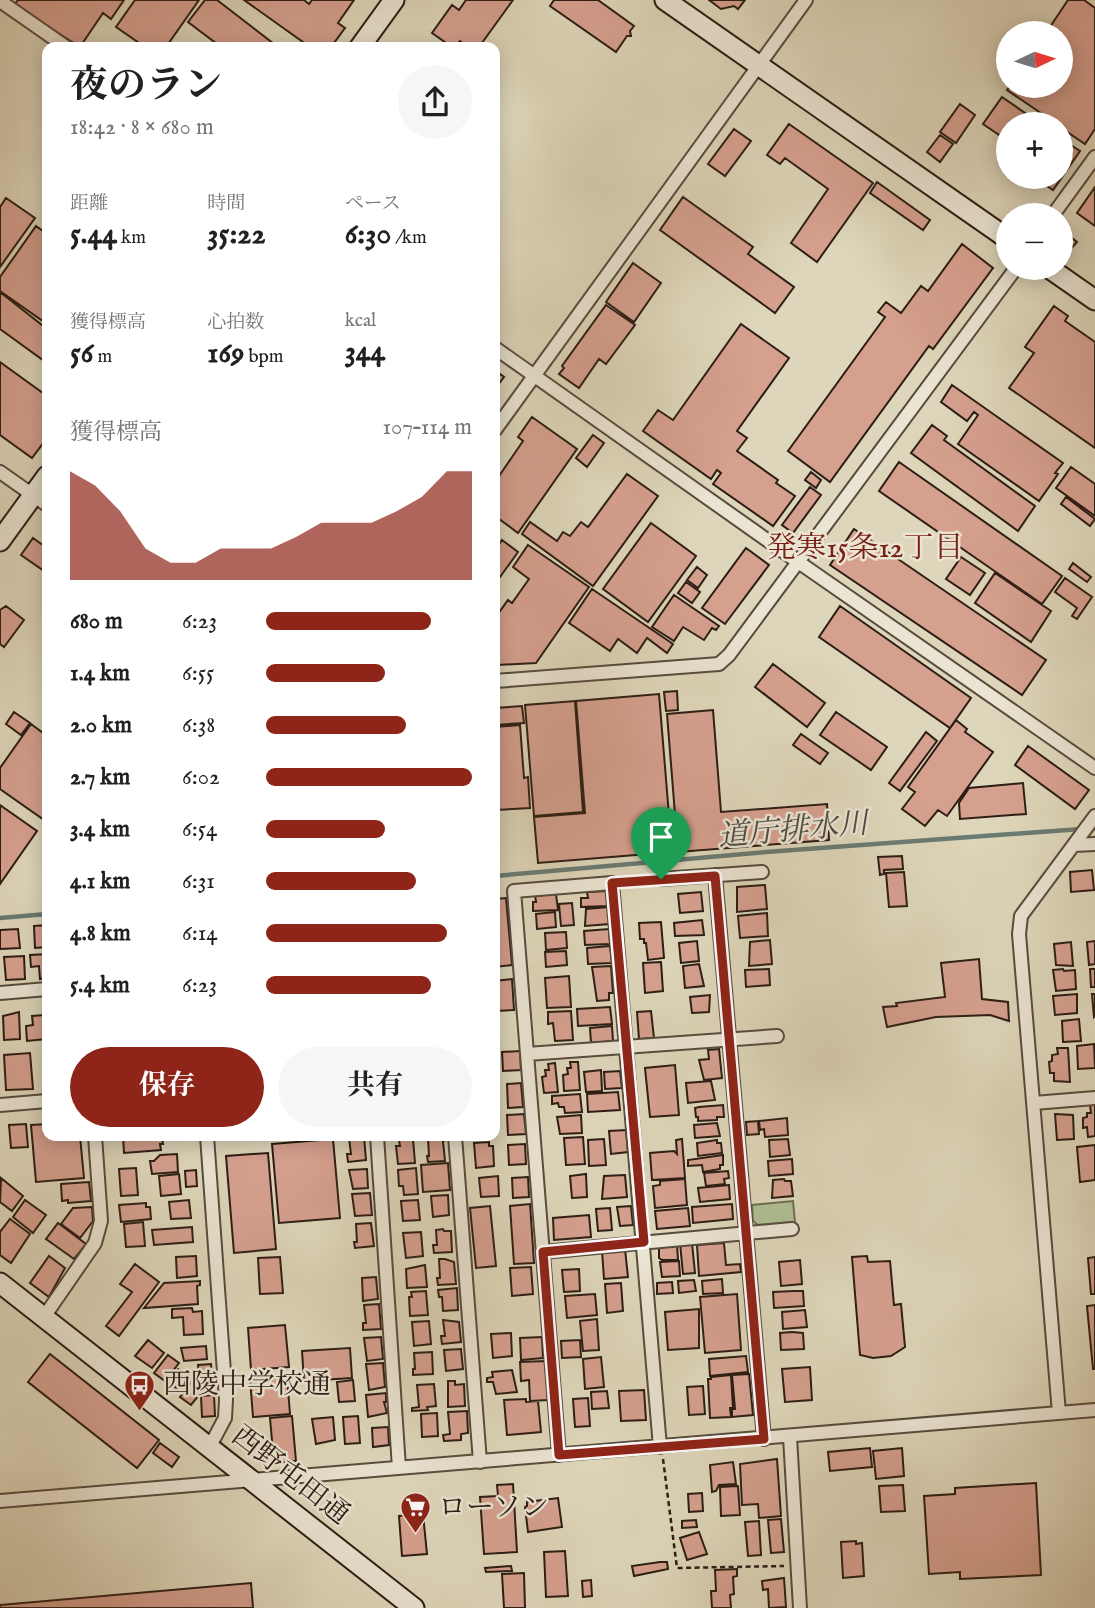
<!DOCTYPE html>
<html lang="ja">
<meta charset="utf-8">
<style>
:root{--surface:#fff;--page:#f6f6f6;--text:#202124;--muted:#757577;--accent:#8f2418}
body{margin:0;font-family:"IM FELL English","Noto Serif JP",serif;background:var(--page);color:var(--text);height:100vh;display:flex;flex-direction:column;font-size:26px;white-space:nowrap}
*{box-sizing:border-box;margin:0}
p{font-size:23px;color:var(--muted)}
.icon{flex:none;width:38px;height:38px;fill:none;stroke:currentColor;stroke-width:2;stroke-linecap:round;stroke-linejoin:round}
.map{position:relative;flex:1;overflow:hidden}
.details{position:absolute;left:42px;top:42px;width:458px;height:1099px;display:flex;flex-direction:column;background:var(--surface);border-radius:14px;box-shadow:0 4px 18px #0003}
.details>*{flex:none}
.needle{width:46px;rotate:86deg}
.buttons{position:absolute;left:996px;top:21px;display:grid;gap:14px}
.buttons a{display:grid;place-items:center;width:77px;height:77px;border-radius:50%;background:var(--surface);box-shadow:0 4px 18px #0003;font-size:35px}
.pin{position:absolute;display:grid;place-items:center;width:60px;height:60px;color:#fff;margin:-72px -30px;border-radius:50% 50% 50% 0;rotate:-45deg;box-shadow:0 0 7px #0007}
.pin .icon{rotate:45deg}
.round{display:grid;place-items:center;flex:none;width:74px;height:74px;border-radius:37px;background:var(--page)}
.summary{display:flex;align-items:center;justify-content:space-between;height:119px;padding:0 28px}
h1{font-size:38px;font-weight:700;line-height:52px}
.stats{display:grid;grid-template-columns:repeat(3,1fr);gap:10px;height:119px;padding:7px 28px}
.stats div{display:grid;align-content:center}
.stats b{font-size:30px;font-weight:700}
.stats small{font-size:19px;font-weight:400}
.stats p{font-size:19px}
.chart{height:196px;padding:14px 28px}
.chart p{display:flex;justify-content:space-between}
.chart svg{width:100%;height:126px;margin-top:7px;fill:var(--accent);opacity:.7}
.primary-button{display:flex;gap:14px;margin-top:auto;padding:14px 28px}
.primary-button a{flex:1;height:80px;border-radius:42px;background:var(--accent);color:#fff;font-size:28px;font-weight:700;line-height:80px;text-align:center}
.primary-button a+a{background:var(--page);color:var(--text)}
ul{padding:0 28px;list-style:none;font-size:23px}
li{display:grid;grid-template-columns:112px 84px 1fr;align-items:center;height:52px}
li i{height:18px;border-radius:9px;background:var(--accent)}
.map>svg:first-child{display:block}
.green{fill:#aebe93;stroke:#6d6e54;stroke-width:2}
.lines{fill:none;stroke-linecap:round;stroke-linejoin:round}
.stream{stroke:#6a7b73;stroke-width:4.5}
.building{fill:#d6a08f;stroke:#2c1d14;stroke-width:2}
.lane-casing{stroke:#584b3e;stroke-width:10}
.street-casing{stroke:#584b3e;stroke-width:16}
.secondary-casing{stroke:#2c1d14;stroke-width:23}
.path{stroke:#2c1d14;stroke-width:2.5;stroke-dasharray:5 3.5;stroke-linecap:butt}
.lane{stroke:#eae4d2;stroke-width:6}
.street{stroke:#eae4d2;stroke-width:12}
.secondary{stroke:#eae4d2;stroke-width:19}
.route-casing{stroke:#fff;stroke-width:14}
.route{stroke:#8f2418;stroke-width:9}
.labels{text-anchor:middle;dominant-baseline:central;stroke-width:5;stroke-linejoin:round;paint-order:stroke}
.poi-label{font-size:28px;fill:#2c1d14;stroke:#eae4d2;text-anchor:start}
.street-label{font-size:28px;fill:#2c1d14;stroke:#eae4d2}
.neighbourhood-label{font-size:30px;fill:#7a1f14;stroke:#eae4d2}
.water-label{font-size:30px;font-style:italic;fill:#4b4c44;stroke:#eae4d2}
</style>
<div class="map">
<svg width="1095" height="1608" viewBox="0 0 1095 1608">
<rect width="100%" height="100%" fill="#ded6ba"/>
<filter id="stains"><feTurbulence type="fractalNoise" baseFrequency=".00286" numOctaves="4"/><feColorMatrix values="0 0 0 0 .2 0 0 0 0 .09 0 0 0 0 .02 0 0 0 .5 -.17"/></filter>
<radialGradient id="worn" r=".72"><stop offset=".6" stop-color="#630" stop-opacity="0"/><stop offset="1" stop-color="#630" stop-opacity=".3"/></radialGradient>
<path class="green" d="M793,1201L795,1222L758,1225L753,1221L752,1205Z"/>
<g class="lines">
<path class="stream" d="M495,876L766,852L1095,828
M0,918L47,914"/>
</g>
<path class="building" d="M18,0H124L111,19L103,13L80,47L14,5Z
M135,0H199L166,47H145L116,27Z
M205,0H217L278,47H221L188,22Z
M244,0H304L309,4L312,0H354L338,23L345,28L331,47H310Z
M466,0H513L479,47H468L460,41L455,47H452L432,33L452,5L459,10Z
M554,0H598L634,26L630,31L631,36H627L616,52L550,6Z
M709,0H745L738,9L734,6L721,9Z
M1068,0H1084L1095,8V129L1085,144L1060,127V124H1057L1007,90L1010,86H1060V33H1046Z
M1002,97L1041,124H1008V141L983,124Z
M960,104L975,115L956,143L940,132Z
M789,124L873,183L817,262L791,243L828,189L785,158L780,164L767,155Z
M734,129L751,141L725,176L708,164Z
M940,135L953,144L940,162L927,152Z
M1060,138L1080,151L1053,190L1034,177H1060Z
M877,182L930,220L923,230L870,193Z
M1095,187V226L1077,213Z
M683,197L753,247L748,254L794,287L775,313L660,230Z
M6,198L35,218L0,267V207Z
M36,226L47,234V324L0,291V277Z
M1064,232L1077,242L1069,251L1060,244V237Z
M962,244L993,268L933,349L929,346L830,482L788,451L885,317L878,312L886,302L901,313L921,286L928,291Z
M633,263L661,283L634,322L606,302Z
M0,292L47,329V363L0,329Z
M606,305L635,325L606,364L599,359L579,388L559,374L564,368L562,366Z
M1054,306L1068,316L1065,321L1095,342V448L1009,388L1034,353L1025,347Z
M741,324L789,358L737,431L747,438L737,451L778,480L776,483L795,496L773,526L713,484L721,473L717,470L711,479L643,431L658,410L673,420Z
M0,362L47,396V438L32,458L0,435Z
M495,370L504,377L495,389Z
M952,385L1063,463L1055,473L1058,474L1039,501L958,444L978,415L974,412L967,421L941,402Z
M532,417L577,449L518,533L495,516V482L523,441L518,437Z
M932,425L947,436L944,440L1035,506L1018,531L911,453Z
M593,435L604,443L587,467L576,458Z
M899,462L1062,576L1042,604L879,491Z
M1071,467L1095,484V516L1056,488Z
M811,472L821,480L816,488L805,480Z
M627,474L658,496L593,586L522,534L530,522L557,541L563,532L570,536L581,522L588,527Z
M810,487L821,495L793,533L782,525Z
M1066,497L1095,519L1090,526L1061,504Z
M651,523L696,556L648,622L603,589Z
M854,529L1046,660L1022,695L830,565Z
M33,538L47,548V573L21,555Z
M502,540L518,552L495,584V550Z
M528,545L589,587L536,663L498,665L495,631L499,625L495,622V618L508,600L512,603L529,579L513,567Z
M746,548L769,565L725,624L702,608Z
M961,557L985,573L970,595L946,579Z
M1073,563L1091,577L1087,582L1069,569Z
M697,567L707,575L698,588L687,580Z
M995,573L1051,611L1031,642L975,603Z
M1065,578L1092,597L1077,619L1072,616L1077,608L1055,592Z
M686,582L700,592L692,603L678,593Z
M592,589L673,644L667,653L647,638L637,653L618,639L610,651L569,623Z
M674,595L719,626L716,630L712,628L704,640L683,627L674,641L652,627Z
M6,606L24,620L4,647L0,644V610Z
M840,606L971,698L950,728L819,637Z
M773,664L825,703L807,727L755,687Z
M677,691L678,710L666,711L664,692Z
M659,694L672,852L538,863L534,817L585,813L576,701Z
M575,701L583,812L534,816L525,705Z
M522,706L524,723L495,725V708Z
M713,710L721,812L827,804L829,840L678,852L667,714Z
M14,712L30,723L21,735L6,724Z
M836,712L887,747L871,770L820,735Z
M956,720L967,729L965,732L993,752L947,816L938,810L925,826L902,809L915,792L908,787Z
M31,724L47,736V822L0,789V768Z
M520,725L524,778L528,777L530,808L495,810V727Z
M926,732L937,741L900,791L889,783Z
M801,734L828,753L820,764L793,745Z
M1028,746L1089,790L1075,809L1015,765Z
M1023,783L1026,814L960,819L959,803L969,788Z
M0,805L37,831L0,884Z
M902,856L903,869L884,870V874L880,875L878,857Z
M1092,870L1094,890L1071,892L1070,872Z
M904,872L907,906L889,907L886,873Z
M765,885L767,909L737,912V887Z
M607,891L608,906L581,907V898H588L587,892Z
M701,892L703,911L680,913L678,894Z
M556,894L558,910L533,911V902H536L535,895Z
M506,898L512,965L495,967V899Z
M572,903L574,925L561,926L559,904Z
M609,907L610,924L585,926L586,909Z
M555,912L556,927L537,929L536,914Z
M767,913L768,936L740,938L738,916Z
M702,920L704,935L675,936L674,923Z
M661,922L664,958L648,960L646,943H644V939H640L639,923Z
M47,925V947L35,948L34,926Z
M18,929L20,948L0,949V930Z
M609,929L610,944L585,945L584,931Z
M566,932L567,948L546,950L545,933Z
M770,940L772,964L749,966L750,942Z
M697,941L699,961L681,963L679,943Z
M1095,941V964L1089,965L1087,942Z
M1071,942L1073,966L1056,965L1054,944Z
M610,946L612,963L588,964L587,948Z
M566,951L567,965L546,967L545,952Z
M47,954V978L40,979L39,966L31,967L30,955Z
M24,956L25,979L6,980L4,957Z
M979,959L982,999L1008,1002L1009,1021L990,1015L936,1017L887,1027L883,1007L897,1006L896,1003L945,997L941,963Z
M661,962L663,991L645,993L643,963Z
M699,964L704,986L685,988L683,966Z
M611,966L613,993H609V1000L597,1001L592,967Z
M769,969L770,985L746,987L745,970Z
M1063,969L1064,971L1075,970L1076,989L1056,991L1053,970Z
M1090,969H1095V987H1091Z
M569,976L571,1007L547,1008L545,978Z
M512,979L514,1010L496,1011L495,981Z
M1077,994V1013L1055,1015L1053,996Z
M1092,994H1095V1016L1094,1017Z
M710,995L709,1012L692,1013L690,997Z
M610,1007L612,1024L578,1026L577,1009Z
M571,1011L573,1040L555,1041L553,1023L548,1024V1012Z
M651,1011L654,1038L639,1039L637,1012Z
M19,1012L20,1039L4,1040L3,1016Z
M44,1015L46,1039L27,1041L26,1026L33,1025L32,1016Z
M1079,1019L1081,1041L1063,1042L1062,1021Z
M612,1026L613,1041L591,1043L590,1028Z
M1094,1044L1095,1068L1078,1069L1077,1046Z
M1057,1048H1068L1070,1082L1054,1081V1073H1050L1049,1062L1052,1061V1055L1058,1054Z
M719,1049L722,1078L704,1080L699,1060L709,1059L708,1050Z
M520,1051L521,1070L503,1071L502,1052Z
M30,1053L33,1089L6,1090L4,1055Z
M570,1062H578L580,1090L564,1091L563,1075L568,1074L567,1068H571Z
M555,1063L558,1092L544,1093L542,1077L546,1076L545,1070H549L548,1064Z
M675,1065L679,1115L650,1117L645,1068Z
M601,1070L602,1091L586,1092L584,1072Z
M620,1071L622,1088L605,1089L604,1072Z
M711,1081L715,1100L688,1103L686,1083Z
M521,1083L523,1107L508,1108L507,1084Z
M618,1092L620,1110L588,1112L587,1094Z
M580,1094L582,1112L565,1113L564,1107H559L558,1103L552,1104V1096Z
M1095,1104V1136L1088,1137L1087,1127L1083,1128V1118L1087,1117V1113H1091L1090,1105Z
M723,1105L724,1117H717V1120L698,1121V1117H696L695,1108L699,1107Z
M524,1114L526,1134L508,1135L507,1115Z
M1055,1114L1073,1115L1074,1139L1057,1140Z
M581,1115L582,1133L560,1134L557,1117Z
M787,1118L788,1135L765,1137L764,1129L760,1130L759,1121Z
M758,1121L759,1134L747,1135L746,1122Z
M717,1123L720,1136L695,1138L694,1125Z
M26,1124L28,1147L11,1148L9,1125Z
M47,1124V1136H80L84,1178L36,1182L31,1125Z
M626,1130L628,1152L611,1154L609,1131Z
M123,1136H162L163,1144H160L161,1150L124,1153Z
M437,1136H445L446,1140L443,1141L445,1161L428,1162L427,1156H429L428,1138Z
M463,1136H494V1137L463,1140Z
M364,1137L366,1160L348,1162L347,1154H351L349,1138Z
M583,1137L585,1164L566,1165L564,1138Z
M333,1139L340,1218L279,1223L272,1144Z
M413,1139L415,1163L398,1164L396,1146H400L399,1140Z
M604,1139L606,1165L589,1166L588,1140Z
M682,1139L685,1178L652,1180L650,1153L674,1151L677,1154L676,1140Z
M788,1139L790,1155L770,1157L769,1140Z
M717,1140V1143H721L722,1153L698,1156L697,1143Z
M489,1142V1146H493L494,1166L476,1168L474,1143Z
M525,1144L526,1164L509,1165L508,1145Z
M1095,1145V1180L1080,1182L1077,1147Z
M268,1153L276,1249L234,1253L226,1156Z
M177,1154L178,1172L152,1174L150,1161H154L160,1155Z
M723,1155V1165H720V1169L703,1172L702,1165L688,1166V1160Z
M792,1159L793,1174L769,1176L768,1161Z
M448,1163L450,1190L423,1192L421,1165Z
M136,1168L138,1195L121,1196L119,1169Z
M416,1168L418,1194L404,1195L403,1186H399L398,1170Z
M367,1169L368,1188L353,1189L349,1170Z
M196,1170L197,1186L186,1187L185,1171Z
M728,1171L729,1178L724,1179L725,1184L706,1186L704,1173Z
M179,1174L181,1194L161,1196L159,1176Z
M586,1174L587,1197L572,1198L570,1176Z
M625,1175L627,1197L602,1199L604,1176Z
M498,1176L499,1196L481,1197L479,1178Z
M528,1177L529,1197L513,1198L512,1178Z
M1,1178L23,1196L12,1211L0,1202Z
M685,1179L687,1205L655,1208L653,1186L660,1185V1181Z
M784,1179L785,1181H791L793,1196L772,1198L773,1180Z
M89,1182L91,1201L68,1203V1200L62,1201L61,1184Z
M729,1185L730,1199L700,1202L698,1188Z
M370,1193L372,1215L355,1216L352,1194Z
M448,1195L449,1215L433,1217L431,1196Z
M25,1200L46,1215L33,1233L13,1217Z
M189,1200L191,1218L171,1219L169,1202Z
M418,1200L420,1220L403,1221L401,1201Z
M146,1203V1207H150L151,1219L121,1222L119,1205Z
M530,1204L534,1263L514,1264L510,1206Z
M732,1204L733,1219L693,1223L692,1207Z
M490,1206L496,1266L476,1268L470,1208Z
M631,1206L633,1225L620,1226L617,1207Z
M92,1207L93,1221L80,1238L61,1224L73,1208Z
M610,1208L612,1230L598,1231L596,1209Z
M688,1208L690,1226L657,1229L655,1211Z
M589,1215L591,1237L554,1240L553,1218Z
M10,1219L30,1234L11,1263L0,1255V1232Z
M143,1222L145,1246L126,1247L124,1224Z
M58,1223L86,1244L74,1259L46,1239Z
M371,1223L374,1246L355,1248L354,1242H357L356,1224Z
M192,1227L193,1242L154,1245L152,1230Z
M443,1229L444,1231H451L452,1252L434,1253L433,1245H437L436,1230Z
M421,1232L423,1256L406,1258L403,1233Z
M680,1243H692L695,1273L683,1274Z
M724,1243L726,1265L740,1264L741,1272L699,1276L697,1245Z
M677,1244L678,1260H662L659,1258V1248H661V1245Z
M625,1249L628,1277L604,1279L602,1251Z
M49,1256L65,1268L49,1297L30,1283Z
M196,1256L197,1276L177,1278L176,1257Z
M867,1256L868,1262L890,1261L894,1305L901,1304L905,1347L891,1356L873,1358L860,1355L852,1257Z
M280,1257L283,1293L260,1294L258,1258Z
M1095,1257V1294H1091L1088,1258Z
M439,1259H445L454,1262L456,1284L438,1285L437,1278H440Z
M800,1260L802,1284L781,1286L779,1262Z
M679,1261L680,1276L662,1277L660,1262Z
M135,1264L159,1282L119,1336L106,1326L132,1292L120,1284Z
M425,1265L427,1287L407,1288L406,1269Z
M531,1267L533,1294L512,1296L510,1268Z
M579,1269L580,1291L564,1292L562,1270Z
M376,1277L378,1299L363,1301L362,1278Z
M722,1279L723,1293L703,1294L702,1281Z
M694,1280L696,1291L679,1293L678,1281Z
M200,1281V1285L197,1286L198,1304L144,1308L164,1283Z
M672,1282L673,1293L657,1294V1283Z
M621,1283L623,1311L607,1313L605,1284Z
M457,1288L458,1310L443,1311L442,1297H439L438,1290Z
M426,1291L428,1315L410,1316L409,1297H412L411,1292Z
M794,1291H803L804,1306L774,1308L773,1292Z
M595,1294L597,1315L567,1318L565,1296Z
M737,1294L741,1350L705,1353L700,1297Z
M379,1304L381,1329L363,1330V1323H366L364,1305Z
M1095,1305V1369H1093L1087,1306Z
M192,1308L193,1312L202,1311L203,1334L184,1335L183,1317L172,1318V1309Z
M699,1309V1348L668,1350L665,1312Z
M805,1310L807,1327L783,1329L782,1312Z
M597,1319L599,1350L583,1351L580,1321Z
M443,1320L459,1322L461,1342L442,1344L441,1336H445Z
M429,1321L431,1344L414,1346L412,1322Z
M285,1325L289,1367L251,1370L248,1328Z
M792,1332L803,1333L804,1349L781,1350L780,1333Z
M511,1333L512,1356L493,1358L491,1334Z
M381,1337L383,1359L367,1361L364,1338Z
M542,1337L543,1358L521,1360L520,1338Z
M148,1340L164,1353L152,1368L135,1356Z
M580,1340L581,1357L562,1358L561,1341Z
M206,1346L207,1359L184,1361L181,1348Z
M350,1348L352,1378L304,1381L302,1351Z
M461,1349L463,1369L446,1371L444,1350Z
M432,1352L433,1374L413,1375V1369H415L414,1353Z
M50,1354L159,1440L137,1468L28,1382Z
M168,1355L179,1363L165,1381L154,1373Z
M746,1356L748,1372L710,1376L709,1359Z
M601,1357L604,1387L585,1389L583,1359Z
M545,1361L548,1400L530,1401L529,1380L521,1381L520,1362Z
M383,1363L385,1387L369,1390L366,1364Z
M211,1364L212,1383L203,1384L200,1381L198,1365Z
M810,1367L812,1400L785,1402L782,1369Z
M178,1369L190,1377L180,1391L168,1382Z
M512,1370L517,1392L496,1394L493,1382H487V1378L493,1377L492,1372Z
M749,1374L753,1415L732,1417V1409H735L732,1375Z
M731,1375L733,1408H730L731,1417L710,1418L708,1379H711V1377Z
M287,1377L290,1414L253,1417L250,1379Z
M193,1380L204,1389L191,1405L180,1397Z
M353,1380L355,1401L339,1402L337,1382Z
M448,1381H455V1385L464,1384L465,1406L448,1407Z
M434,1384L436,1406L427,1407L428,1410L412,1411V1408L419,1407L417,1385Z
M703,1386L705,1414L689,1415L687,1387Z
M644,1390L646,1420L621,1421L619,1391Z
M607,1391L609,1408L592,1409L591,1392Z
M386,1393V1402H384L387,1413L368,1417L366,1395Z
M214,1395L215,1416L202,1417L201,1396Z
M588,1398L590,1426L575,1427L573,1399Z
M526,1399V1402L538,1401L541,1432L507,1435L504,1400Z
M467,1411L468,1433L461,1434V1440L444,1441L443,1435L450,1434L448,1412Z
M437,1413L438,1436L422,1437L421,1414Z
M292,1416L296,1461L274,1463L270,1418Z
M358,1416L360,1443L345,1444L343,1417Z
M333,1417L335,1440L316,1444L312,1419Z
M388,1427L389,1445L373,1447L372,1428Z
M160,1443L179,1457L172,1467L153,1453Z
M870,1448L872,1467L830,1471L828,1452Z
M902,1448L904,1476L876,1479L873,1451Z
M777,1459L781,1516L759,1518L758,1504L742,1505L740,1464Z
M733,1462L736,1484L719,1485L716,1491L712,1492L710,1465Z
M1036,1483L1041,1575L960,1579V1572L929,1574L924,1496L955,1494V1488Z
M513,1484L517,1552L484,1554L480,1497L498,1496L497,1485Z
M903,1485L905,1511L881,1512L879,1486Z
M738,1486L740,1515L721,1516L720,1487Z
M702,1493L703,1511L689,1512L688,1494Z
M558,1498L562,1527L528,1532L525,1507L527,1506V1502Z
M423,1514L427,1554L402,1556L399,1516Z
M781,1519L784,1552L771,1553L768,1520Z
M696,1520L697,1527L682,1528V1521Z
M759,1521L761,1555L748,1556L745,1522Z
M699,1532L707,1554L687,1560L680,1538Z
M856,1541V1544L862,1543L864,1576L843,1578L841,1542Z
M565,1551L568,1596L546,1597L544,1552Z
M660,1562H667L668,1569L634,1576L632,1566Z
M511,1566L512,1571L486,1572L485,1568Z
M737,1569V1576L733,1577L734,1594L730,1595L731,1608H712L711,1591H716L715,1570Z
M524,1573L525,1608H504L502,1574Z
M784,1578L786,1607L769,1608L768,1589L763,1590L762,1581Z
M591,1580L592,1596L583,1597L582,1581Z
M251,1583L253,1608H0V1605Z"/>
<g class="lines">
<defs>
<path id="lane" d="M612,883L661,879"/>
<path id="street" d="M0,1L66,47
M1053,215L1095,157
M495,348L784,552L1095,768
M495,430L806,0
M0,472L47,505
M495,681L719,664L729,655L1016,268
M1074,845L1095,844
M715,875L764,1439
M661,879L762,872
M0,993L47,989
M527,1054L777,1036
M1034,1103L1095,1098
M0,1105L47,1101
M207,1136L226,1400L225,1418L209,1448
M377,1136L399,1468
M455,1136L480,1462
M543,1252L792,1229
M44,1317L95,1243L101,1221L95,1136
M1059,1413L1019,934L1021,916L1095,816
M790,1437L800,1608
M559,1455L514,891L612,883L660,1447
M0,1501L1095,1410"/>
<path id="secondary" d="M665,0L1008,239
M360,47L394,0
M1049,268L1095,300
M0,541L47,476
M0,1283L414,1608"/>
</defs>
<use href="#lane" class="lane-casing"/>
<use href="#street" class="street-casing"/>
<use href="#secondary" class="secondary-casing"/>
<path class="path" d="M663,1459L677,1568L784,1566"/>
<use href="#lane" class="lane"/>
<use href="#street" class="street"/>
<use href="#secondary" class="secondary"/>
</g>
<g class="lines">
<defs>
<path id="route" d="M715,876L764,1439L559,1455L543,1252L644,1242L612,883Z"/>
</defs>
<use href="#route" class="route-casing"/>
<use href="#route" class="route"/>
</g>
<defs>
<symbol id="bus-pin" viewBox="-11 -11 22 30"><path d="M0 17L-7.5 6A9.5 9.5 0 1 1 7.5 6Z" fill="#8f2418" stroke="#eae4d2"/><path d="M-5-6H5V4H4V6H2V4H-2V6H-4V4H-5ZM-3.5-4V0h7V-4ZM-3.5 1.2v1.5H-2V1.2ZM2 1.2v1.5H3.5V1.2Z" fill="#fff"/></symbol>
<symbol id="supermarket-pin" viewBox="-11 -11 22 30"><path d="M0 17L-7.5 6A9.5 9.5 0 1 1 7.5 6Z" fill="#8f2418" stroke="#eae4d2"/><path d="M-6-5.5h2.5l.6 2H6L4.5 2H-2.5L-4.4-4H-6ZM-1.5 3.2a1.3 1.3 0 1 0 .1 0ZM3 3.2a1.3 1.3 0 1 0 .1 0Z" fill="#fff"/></symbol>
</defs>
<g fill-rule="evenodd">
<use href="#bus-pin" x="122" y="1368" width="35" height="47"/>
<use href="#supermarket-pin" x="398" y="1490" width="35" height="47"/>
</g>
<g class="labels">
<g class="poi-label">
<text x="163" y="1385">西陵中学校通</text>
<text x="438" y="1508">ローソン</text>
</g>
<g class="street-label">
<text transform="translate(290 1476) rotate(38)">西野屯田通</text>
</g>
<g class="neighbourhood-label">
<text x="865" y="549">発寒15条12丁目</text>
</g>
<g class="water-label">
<text transform="translate(793 831) rotate(-5)">道庁排水川</text>
</g>
</g>
<rect width="100%" height="100%" filter="url(#stains)"/>
<rect width="100%" height="100%" fill="url(#worn)"/>
</svg>
<div class="buttons">
<a><svg class="needle" viewBox="-14 -14 28 28"><path d="M0-13l5 13h-10z" fill="#e53935"/><path d="M0 13l5-13h-10z" fill="#757577"/></svg></a>
<a>+</a>
<a>−</a>
</div>
<div class="pin" style="left:661px;top:879px;background:#1e9e55"><svg class="icon" aria-label="arrive" viewBox="0 0 24 24"><path d="M6 21V4h12l-3 4 3 4H6"/></svg></div>
<section class="details">
<div class="summary"><div><h1>夜のラン</h1><p>18:42 · 8 × 680 m</p></div><a class="round"><svg class="icon" aria-label="share" viewBox="0 0 24 24"><path d="M12 15V3M7 8l5-5 5 5M5 13v7h14v-7"/></svg></a></div>
<div class="stats">
<div><p>距離</p><b>5.44<small> km</small></b></div>
<div><p>時間</p><b>35:22</b></div>
<div><p>ペース</p><b>6:30<small> /km</small></b></div>
</div>
<div class="stats">
<div><p>獲得標高</p><b>56<small> m</small></b></div>
<div><p>心拍数</p><b>169<small> bpm</small></b></div>
<div><p>kcal</p><b>344</b></div>
</div>
<div class="chart"><p><span>獲得標高</span>107–114 m</p>
<svg viewBox="0 0 160 44" preserveAspectRatio="none"><path d="M0 44V6L10 11L20 20L30 33L40 38L50 38L60 33L70 33L80 33L90 29L100 24L110 24L120 24L130 20L140 15L150 6L160 6V44z"/></svg>
</div>
<ul>
<li><b>680 m</b>6:23<i style="width:80%"></i></li>
<li><b>1.4 km</b>6:55<i style="width:58%"></i></li>
<li><b>2.0 km</b>6:38<i style="width:68%"></i></li>
<li><b>2.7 km</b>6:02<i style="width:100%"></i></li>
<li><b>3.4 km</b>6:54<i style="width:58%"></i></li>
<li><b>4.1 km</b>6:31<i style="width:73%"></i></li>
<li><b>4.8 km</b>6:14<i style="width:88%"></i></li>
<li><b>5.4 km</b>6:23<i style="width:80%"></i></li>
</ul>
<div class="primary-button"><a>保存</a><a>共有</a></div>
</section>
</div>
